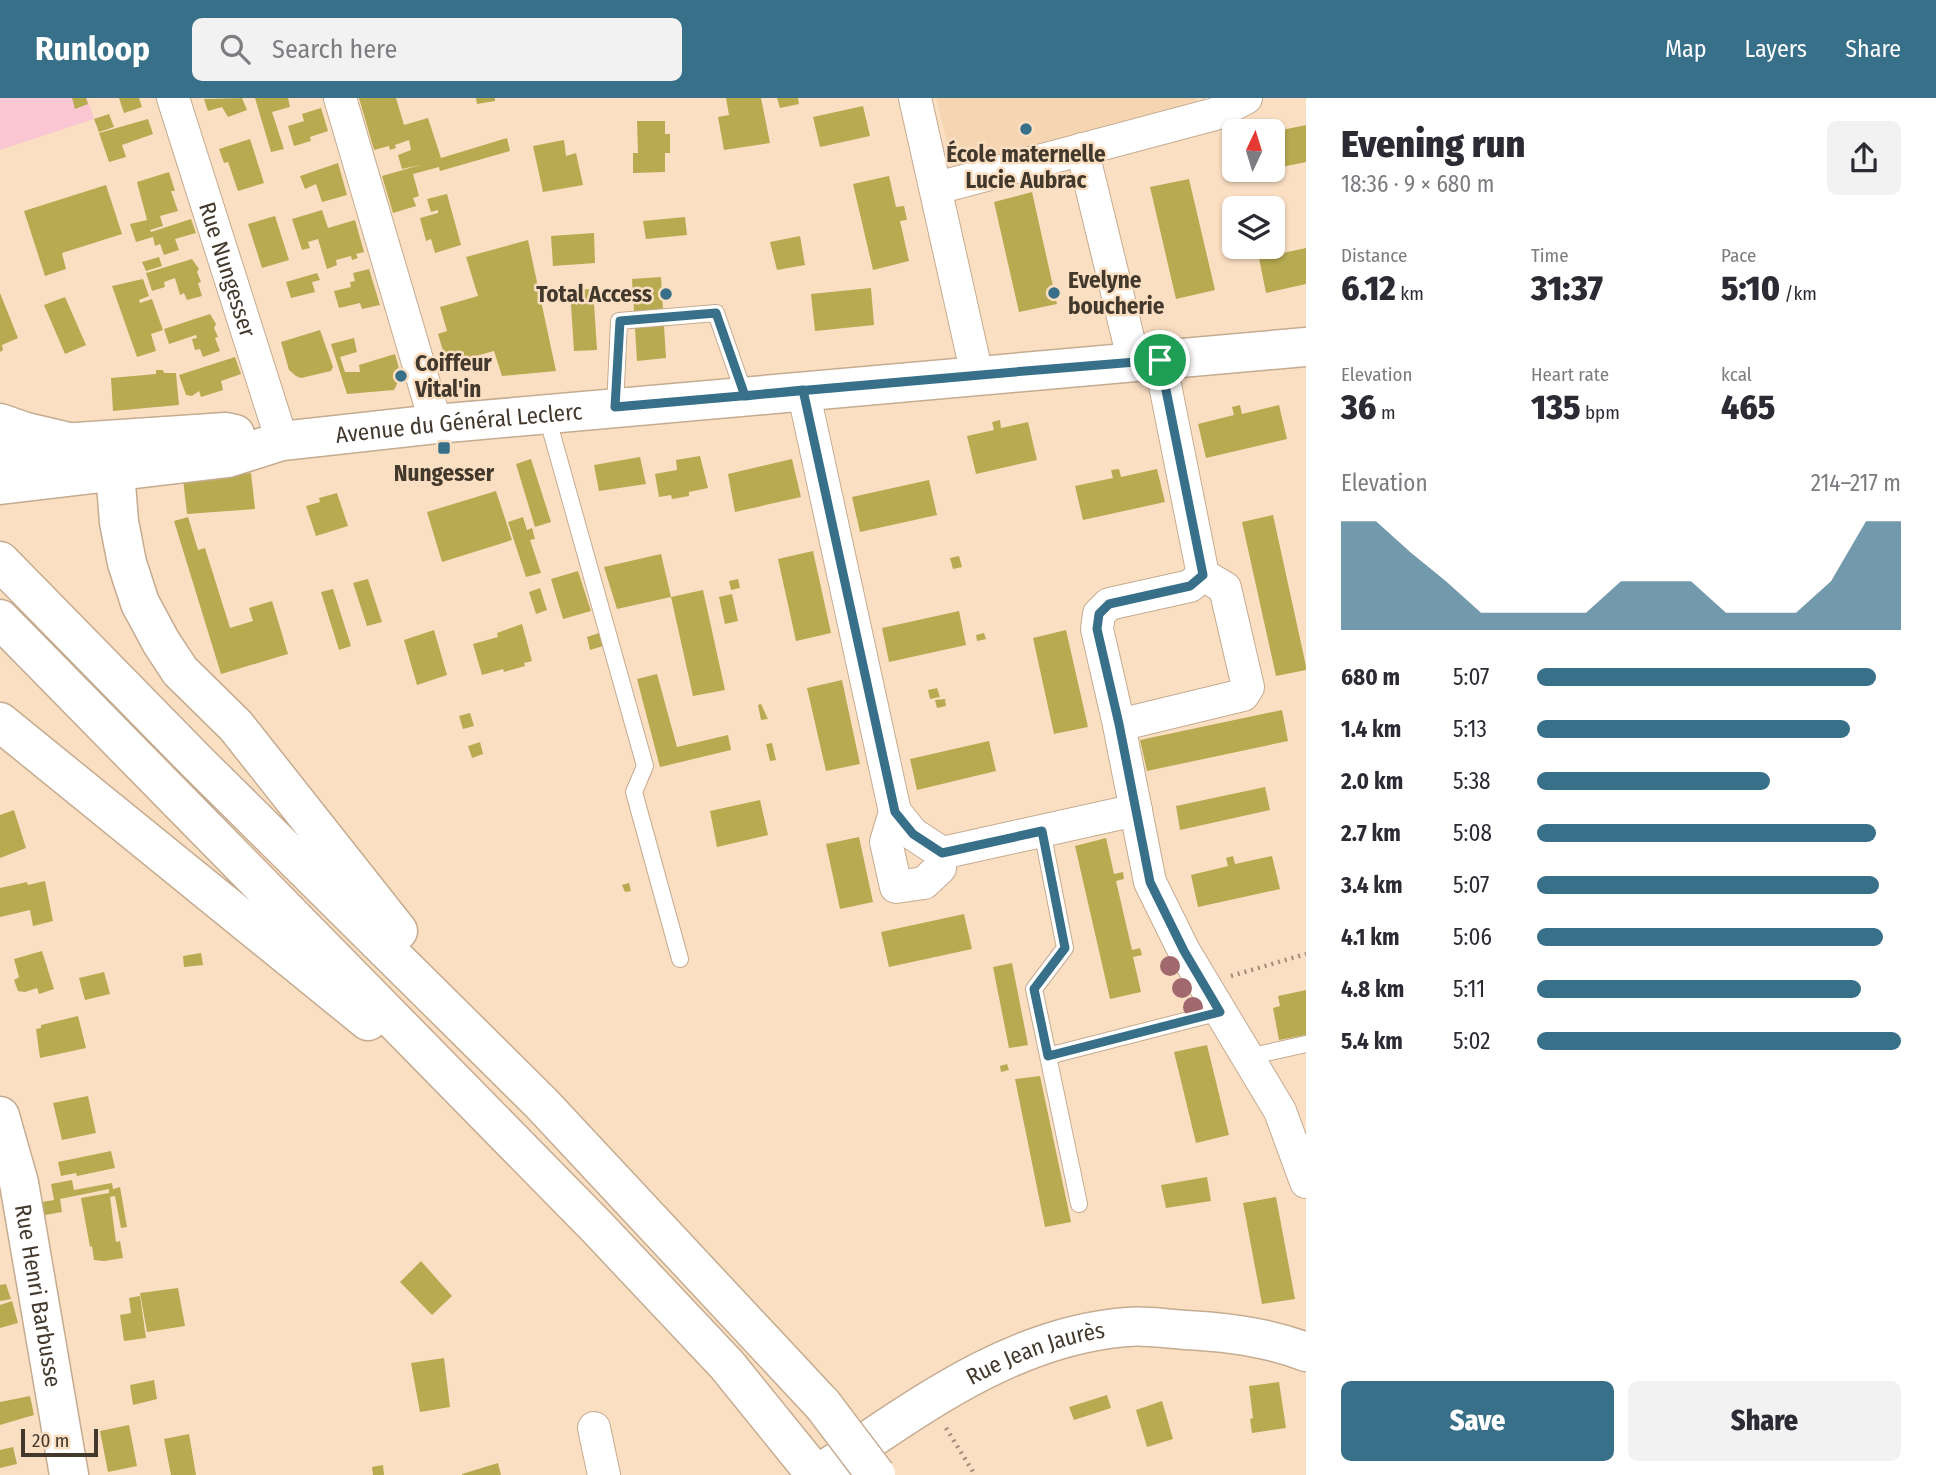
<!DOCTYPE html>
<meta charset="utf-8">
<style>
:root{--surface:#fff;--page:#f2f2f3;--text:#2b2b33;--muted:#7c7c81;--accent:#38708a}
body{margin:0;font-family:"Fira Sans Condensed",sans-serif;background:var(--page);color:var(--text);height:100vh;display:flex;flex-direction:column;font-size:26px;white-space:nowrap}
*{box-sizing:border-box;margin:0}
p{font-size:23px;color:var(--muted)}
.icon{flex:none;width:38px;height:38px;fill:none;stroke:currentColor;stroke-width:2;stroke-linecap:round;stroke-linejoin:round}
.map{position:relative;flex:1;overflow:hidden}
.sheet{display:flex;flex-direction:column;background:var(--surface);width:630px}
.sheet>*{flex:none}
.needle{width:46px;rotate:4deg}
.fabs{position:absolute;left:1222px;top:21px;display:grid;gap:14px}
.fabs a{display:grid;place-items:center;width:63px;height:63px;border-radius:10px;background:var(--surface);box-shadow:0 2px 5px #0004;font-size:35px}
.scale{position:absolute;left:21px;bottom:18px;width:77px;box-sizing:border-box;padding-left:7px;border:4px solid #43382c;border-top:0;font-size:19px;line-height:24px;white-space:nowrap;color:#43382c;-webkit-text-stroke:5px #fbdfc3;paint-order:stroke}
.pin{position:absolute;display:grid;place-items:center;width:60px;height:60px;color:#fff;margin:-30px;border:4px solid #fff;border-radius:50%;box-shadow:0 2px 7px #0007}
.round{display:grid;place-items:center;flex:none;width:74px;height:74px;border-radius:10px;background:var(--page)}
.headline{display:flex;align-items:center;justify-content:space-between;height:119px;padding:0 35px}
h1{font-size:38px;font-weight:800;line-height:52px}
.metrics{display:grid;grid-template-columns:repeat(3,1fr);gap:10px;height:119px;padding:7px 35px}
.metrics div{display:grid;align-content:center}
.metrics b{font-size:35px;font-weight:800}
.metrics small{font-size:19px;font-weight:400}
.metrics p{font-size:19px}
.chart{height:196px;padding:14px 35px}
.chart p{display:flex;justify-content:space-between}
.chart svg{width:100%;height:126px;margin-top:7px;fill:var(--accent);opacity:.7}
.button{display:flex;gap:14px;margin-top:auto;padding:14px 35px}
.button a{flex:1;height:80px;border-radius:10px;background:var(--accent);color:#fff;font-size:28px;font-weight:800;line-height:80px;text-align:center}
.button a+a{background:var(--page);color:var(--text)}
ul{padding:0 35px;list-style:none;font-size:23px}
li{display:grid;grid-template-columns:112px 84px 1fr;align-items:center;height:52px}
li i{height:18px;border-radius:9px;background:var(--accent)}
header{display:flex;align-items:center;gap:42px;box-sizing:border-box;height:98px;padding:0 35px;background:var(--accent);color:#fff}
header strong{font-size:33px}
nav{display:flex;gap:38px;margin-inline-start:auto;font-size:24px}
.search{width:490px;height:63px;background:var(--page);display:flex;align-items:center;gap:18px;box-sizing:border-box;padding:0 24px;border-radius:10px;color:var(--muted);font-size:26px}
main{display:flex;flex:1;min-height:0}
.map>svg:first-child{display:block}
.built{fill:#f6d5b2}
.green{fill:#f9c6d1}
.building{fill:#b7aa51}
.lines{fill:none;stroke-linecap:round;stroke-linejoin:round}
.service-casing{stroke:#c5ab90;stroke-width:18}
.minor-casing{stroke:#c5ab90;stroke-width:34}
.tertiary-casing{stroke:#c5ab90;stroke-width:41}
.secondary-casing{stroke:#c5ab90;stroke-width:41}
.trunk-casing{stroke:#c5ab90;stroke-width:41}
.path{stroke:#a28e7a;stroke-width:4.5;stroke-dasharray:2 5;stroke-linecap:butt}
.service{stroke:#fff;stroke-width:16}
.minor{stroke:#fff;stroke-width:32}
.tertiary{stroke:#fff;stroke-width:38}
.secondary{stroke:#fff;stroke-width:38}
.trunk{stroke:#fff;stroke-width:38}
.trunk-bridge-casing{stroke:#c5ab90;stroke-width:41;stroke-linecap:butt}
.trunk-bridge{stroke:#fff;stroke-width:38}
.tree{fill:#a1686e}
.route-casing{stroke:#fff;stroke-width:14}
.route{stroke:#38708a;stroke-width:9}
.poi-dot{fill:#38708a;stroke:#fbdfc3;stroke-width:2.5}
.labels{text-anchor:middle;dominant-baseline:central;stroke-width:5;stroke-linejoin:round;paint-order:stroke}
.poi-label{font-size:23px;font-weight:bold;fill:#43382c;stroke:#fbdfc3}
.street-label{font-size:23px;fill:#43382c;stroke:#fbdfc3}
</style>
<header>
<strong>Runloop</strong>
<div class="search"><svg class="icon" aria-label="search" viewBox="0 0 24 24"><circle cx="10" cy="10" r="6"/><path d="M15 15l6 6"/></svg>Search here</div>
<nav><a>Map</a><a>Layers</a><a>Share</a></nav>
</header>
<main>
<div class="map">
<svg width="1306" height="1377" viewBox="0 0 1306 1377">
<rect width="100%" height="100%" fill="#fbdfc3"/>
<path class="built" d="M936,0H1196L1199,10L961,65L949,52Z"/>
<path class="green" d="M0,0H87L94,21L0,52Z"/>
<path class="building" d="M72,0H86L88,6L75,11Z
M119,0H139L142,9L124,15Z
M242,0L247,12L228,19L222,9L208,13L204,1Z
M255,0H288L290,9L272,14L284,51L271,54Z
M359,0H396L404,27L428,20L441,60L507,40L510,53L440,73L439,69L413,76L419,98L413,100L416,108L393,115L382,78L420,67L402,71L398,57L411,52L409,42L395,47L396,50L390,52L389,48L374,52Z
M476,0H495V3L477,6Z
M726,0H761L770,45L724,52L718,19L729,17Z
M777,0H798L799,6L780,10Z
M863,8L870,38L820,49L813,19Z
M321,10L328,33L310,39L311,43L294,48L288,28L304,23L302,16Z
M109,16L114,29L99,34L94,21Z
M148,21L153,36L122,47L126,59L109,64L99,35Z
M637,23H665V36H670V55H665V74L633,75V55H638Z
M1306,27V64L1272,71V34Z
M250,41L264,85L238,93L228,64L224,65L219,51Z
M564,42L566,58L576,55L583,87L543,94L533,48Z
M338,65L347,97L322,104L316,86L305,91L300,78Z
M1240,72H1261V73L1241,77Z
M169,74L175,93H171L178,113L160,118L163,128L150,132L151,134L191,121L196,135L175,141L179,152L164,157L160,146L155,148L153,139L136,144L130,126L147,122L137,84Z
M889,78L896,109L904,108L907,122L900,123L909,163L873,172L853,86Z
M1189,81L1215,192L1176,201L1150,89Z
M106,87L122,136L62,155L66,171L45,178L24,113Z
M1032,94L1057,206L1019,214L994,104Z
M447,96L461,147L435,155L431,141L426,143L420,120L438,115V112L431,114L427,101Z
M322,112L328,130L355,122L364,154L356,156L358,160L352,162L351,158L336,162L337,167L327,171L318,141L308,144L310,150L302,152L292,121Z
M275,118L289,162L262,170L248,126Z
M685,119L687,137L646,141L643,123Z
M594,135L595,165L553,168L551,138Z
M800,138L805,167L777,172L770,144Z
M528,142L556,273L502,278L494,253L447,266L438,236L447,233L440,209L478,198L466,159Z
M1306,150V186L1266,195L1259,160Z
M159,159L162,168L146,173L142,164Z
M192,161L199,171L197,174L201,184L198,185L202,198L187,202L184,195L180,197L175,180L164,184L165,189L152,193L146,175Z
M369,171L380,207L362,211L360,205L339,210L334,193L351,189L350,184L355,183L353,175Z
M317,175L320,182L312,184L315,194L291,200L286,184Z
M661,179L666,260L637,263L632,181Z
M143,181L149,198L139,202L140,205L152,201L163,232L151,236L156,253L137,259L112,188Z
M871,190L874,227L815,233L811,196Z
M593,191L597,252L574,253L570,192Z
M0,195L18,240L2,247L3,252L0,254Z
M65,199L86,247L65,256L44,207Z
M210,216L216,226L214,230L218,239L215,240L220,253L203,259L200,251L195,252L192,241L197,240L196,237L169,246L164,231Z
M320,232L333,269L331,273L301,280L296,278L289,272L281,244Z
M354,240L357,254L340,259L345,274H360L359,267L395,256L401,278L394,292L347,296L331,246Z
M235,259L241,276L221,283L223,292L201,299L199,293L192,298L186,297L179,277Z
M156,272H163L164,275H176L179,307L113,313L111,280L156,276Z
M1240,307L1242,316L1279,307L1287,341L1206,360L1198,326L1234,317L1232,309Z
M1000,322L1001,330L1028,324L1037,362L976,376L967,338L994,332L992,324Z
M700,358L708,390L689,394V398L672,401L671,397L659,399L655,376L677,372L676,362Z
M640,359L646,386L599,393L594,367Z
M531,361L551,424L535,429L516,366Z
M792,361L801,399L735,414L728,376Z
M1119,371L1121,379L1157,371L1165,404L1083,422L1075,388L1113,380L1111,372Z
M251,375L255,411L187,416L183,381Z
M929,382L937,417L860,434L852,399Z
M496,393L512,442L442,464L427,414Z
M337,395L348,428L316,438L306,408L320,404L319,400Z
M1273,417L1306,568V572L1276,578L1242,424Z
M188,419L198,452L205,450L230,530L253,523L249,510L272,503L288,556L221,576L174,423Z
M523,419L527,432L532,430L535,441L530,442L541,475L526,479L508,424Z
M813,453L831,535L796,543L778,461Z
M661,456L671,499L617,511L604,469Z
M959,458L962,469L953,471L950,460Z
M578,473L591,513L563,521L551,481Z
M368,481L382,524L367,528L353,485Z
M738,481L740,490L731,492L729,483Z
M540,490L547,512L536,516L529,494Z
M333,491L351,548L339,552L321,494Z
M703,492L725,592L693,598L671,499Z
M732,496L738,523L725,526L719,499Z
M959,513L966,547L889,564L882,530Z
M522,526L532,563L524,565L525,568L504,574L503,571L482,577L473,546L498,539L497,535Z
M434,532L447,577L417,587L404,542Z
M1066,532L1088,629L1054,636L1033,540Z
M599,535L603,548L590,552L587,539Z
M984,535L986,541L977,543L976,537Z
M657,576L677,649L728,637L731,652L660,669L637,581Z
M842,582L860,666L826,673L807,590Z
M937,590L940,599L930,601L928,592Z
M945,601L946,608L937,610L935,602Z
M761,606L768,621L761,622L758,607Z
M1282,612L1288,643L1147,673L1140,642Z
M470,615L474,628L463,631L459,618Z
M989,643L996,673L917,692L910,661Z
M480,644L483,656L472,660L468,648Z
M772,645L776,662L770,663L766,646Z
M1265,689L1270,712L1180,732L1176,708Z
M760,702L768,737L717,749L710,713Z
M14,712L26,750L0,760V717Z
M859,739L873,804L840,811L826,746Z
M1106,740L1114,776L1123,774L1124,781L1116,783L1132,852L1140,850L1142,857L1133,859L1141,894L1110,901L1075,748Z
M1233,758L1235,766L1272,758L1280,791L1198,809L1191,777L1228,768L1226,760Z
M45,783L53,823L33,828L30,812L0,819V790L27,784L28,787Z
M629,785L631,793L625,794L622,787Z
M964,816L972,851L889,869L881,834Z
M42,853L54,891L39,896L37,890L25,894L18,893L14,882L19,879L14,861Z
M201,855L203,867L184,869L183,858Z
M1012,865L1028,947L1009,950L993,869Z
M104,874L110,896L85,902L79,880Z
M1306,892V937L1279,942L1273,910L1280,908L1278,898Z
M78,918L86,950L40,960L36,931L41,930V927Z
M1207,947L1229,1037L1196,1045L1174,954Z
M1007,966L1009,972L1001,974L1000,968Z
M1040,978L1071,1124L1045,1129L1015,981Z
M88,998L96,1035L62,1042L53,1005Z
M111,1053L115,1070L77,1078L76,1075L61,1078L58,1064Z
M1207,1079L1211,1103L1166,1110L1161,1087Z
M72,1082L74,1092L112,1085L113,1091L120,1089L127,1129L121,1130L115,1098L110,1099L116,1144L120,1143L123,1160L104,1163L94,1162L92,1148L90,1149L81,1100L109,1095V1091L60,1101L62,1114L45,1117L42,1104L54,1102L51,1086Z
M1276,1099L1295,1201L1262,1206L1243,1105Z
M421,1163L452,1198L432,1217L400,1184Z
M6,1186L11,1201L0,1203V1187Z
M178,1190L185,1228L147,1234L140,1195Z
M140,1198L146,1240L124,1243L120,1217L131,1215L129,1200Z
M12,1203L18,1225L0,1230V1207Z
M444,1260L450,1309L420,1314L411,1265Z
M154,1282L157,1301L133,1307L130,1287Z
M1279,1284L1286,1330L1252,1335L1250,1321L1253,1320L1249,1288Z
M1107,1297L1111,1310L1074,1322L1069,1309Z
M30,1298L34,1317L0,1327V1304Z
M1162,1303L1173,1341L1147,1349L1136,1312Z
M129,1327L137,1368L108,1374L100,1333Z
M189,1336L196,1377H171L164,1341Z
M13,1349L17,1366L0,1370V1352Z
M498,1365L501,1377H462V1376Z
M383,1367L384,1377H373L372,1369Z"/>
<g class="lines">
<defs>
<path id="service" d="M615,309L619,223L716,215L745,298
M546,315L645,668L634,694L680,861
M1042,733L1065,850L1034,891L1079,1106
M1048,958L1220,914
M1248,959L1306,946"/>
<g id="minor">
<path id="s1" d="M173,0L282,343"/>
<path d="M340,0L436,326"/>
<path d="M915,0L977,277"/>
<path d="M1082,51L1134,264"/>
<path d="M937,90L1215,16L1246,0"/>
<path d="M803,292L895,714L913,736L942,755L1136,712"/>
<path d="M1203,477L1190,488L1109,506L1099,516L1097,531L1119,627L1150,784L1184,853L1280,1013L1306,1084"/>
<path d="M1119,627L1243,597L1248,589L1225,490L1203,477L1160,262"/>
<path d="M895,714L886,744L896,789L924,785L940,770L942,755"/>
<path d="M594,1330L604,1377"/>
</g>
<g id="tertiary">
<path id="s2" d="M0,1018L19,1085L69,1377"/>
<path id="s3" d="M817,1377C912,1314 1009,1238 1127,1229C1146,1227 1167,1231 1186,1232C1227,1234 1268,1239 1306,1254"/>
</g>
<g id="secondary">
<path d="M0,349L226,334L235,336"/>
<path id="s4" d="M0,387L228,360L282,343L436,326L1306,249"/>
</g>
<path id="trunk" d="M0,325L26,334L73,345L101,358L115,373L119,424L127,465L140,505L161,544L180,573L236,628L398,833
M0,463L197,664L542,1006L823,1307
M0,521L597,1129L727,1267L816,1377
M0,624L368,923"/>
</defs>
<use href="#service" class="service-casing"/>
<use href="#minor" class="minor-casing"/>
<use href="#tertiary" class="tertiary-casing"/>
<use href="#secondary" class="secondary-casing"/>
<use href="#trunk" class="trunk-casing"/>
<path class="path" d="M1231,878L1306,856
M946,1330L975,1377"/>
<use href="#service" class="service"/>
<use href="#minor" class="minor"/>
<use href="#tertiary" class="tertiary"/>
<use href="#secondary" class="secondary"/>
<use href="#trunk" class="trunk"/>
<defs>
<path id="trunk-bridge" d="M823,1307L876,1377"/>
</defs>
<use href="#trunk-bridge" class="trunk-bridge-casing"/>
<use href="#trunk-bridge" class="trunk-bridge"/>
</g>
<g class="tree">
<circle cx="1170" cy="868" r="10"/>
<circle cx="1182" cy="890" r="10"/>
<circle cx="1193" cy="909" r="10"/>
</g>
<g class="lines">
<defs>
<path id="route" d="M1160,262C978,276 796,294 615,309L620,223L716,215L745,298L803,292L895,714L913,736L942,755L1042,733L1065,850L1034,891L1048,958L1220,914L1184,853L1150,784L1119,626L1097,531L1099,516L1109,506L1190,488L1203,477L1160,262"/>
</defs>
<use href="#route" class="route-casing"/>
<use href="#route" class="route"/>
</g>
<g class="poi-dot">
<circle cx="1026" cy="31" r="7"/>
<circle cx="1054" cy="195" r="7"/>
<circle cx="666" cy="196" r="7"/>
<circle cx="401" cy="278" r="7"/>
<rect x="437" y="343" width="14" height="14" rx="3.5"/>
</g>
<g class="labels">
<g class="poi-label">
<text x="1026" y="56">École maternelle<tspan x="1026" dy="26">Lucie Aubrac</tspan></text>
<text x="1068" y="182" text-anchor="start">Evelyne<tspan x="1068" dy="26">boucherie</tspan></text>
<text x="652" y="196" text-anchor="end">Total Access</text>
<text x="415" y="265" text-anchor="start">Coiffeur<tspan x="415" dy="26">Vital'in</tspan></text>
<text x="444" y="375">Nungesser</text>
</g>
<g class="street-label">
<text stroke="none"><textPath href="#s1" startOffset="180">Rue Nungesser</textPath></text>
<text stroke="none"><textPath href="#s4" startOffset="464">Avenue du Général Leclerc</textPath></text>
<text stroke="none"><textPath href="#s2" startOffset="184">Rue Henri Barbusse</textPath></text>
<text stroke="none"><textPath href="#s3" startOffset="252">Rue Jean Jaurès</textPath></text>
</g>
</g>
</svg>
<div class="fabs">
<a><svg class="needle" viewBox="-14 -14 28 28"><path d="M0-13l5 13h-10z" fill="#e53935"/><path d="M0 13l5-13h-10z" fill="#7c7c81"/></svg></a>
<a><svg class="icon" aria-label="layers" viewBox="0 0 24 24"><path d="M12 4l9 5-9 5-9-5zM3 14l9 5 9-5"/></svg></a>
</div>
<div class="scale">20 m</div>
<div class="pin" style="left:1160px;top:262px;background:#1e9e55"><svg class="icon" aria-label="arrive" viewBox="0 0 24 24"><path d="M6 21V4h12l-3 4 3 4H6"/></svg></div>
</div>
<section class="sheet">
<div class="headline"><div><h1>Evening run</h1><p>18:36 · 9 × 680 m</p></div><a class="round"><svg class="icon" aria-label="share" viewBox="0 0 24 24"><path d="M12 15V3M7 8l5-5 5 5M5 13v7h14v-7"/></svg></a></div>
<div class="metrics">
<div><p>Distance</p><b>6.12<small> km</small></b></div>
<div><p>Time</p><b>31:37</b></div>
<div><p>Pace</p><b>5:10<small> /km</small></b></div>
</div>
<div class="metrics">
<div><p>Elevation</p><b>36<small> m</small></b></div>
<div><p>Heart rate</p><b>135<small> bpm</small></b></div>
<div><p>kcal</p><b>465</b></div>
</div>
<div class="chart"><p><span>Elevation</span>214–217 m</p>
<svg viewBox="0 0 160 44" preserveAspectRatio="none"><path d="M0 44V6L10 6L20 17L30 27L40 38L50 38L60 38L70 38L80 27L90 27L100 27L110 38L120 38L130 38L140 27L150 6L160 6V44z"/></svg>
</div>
<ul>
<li><b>680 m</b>5:07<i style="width:93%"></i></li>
<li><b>1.4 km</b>5:13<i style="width:86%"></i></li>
<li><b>2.0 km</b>5:38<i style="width:64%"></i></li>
<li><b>2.7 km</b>5:08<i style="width:93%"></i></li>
<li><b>3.4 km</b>5:07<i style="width:94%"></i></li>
<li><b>4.1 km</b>5:06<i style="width:95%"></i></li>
<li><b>4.8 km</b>5:11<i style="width:89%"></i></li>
<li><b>5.4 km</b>5:02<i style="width:100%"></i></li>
</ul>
<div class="button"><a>Save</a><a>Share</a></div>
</section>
</main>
